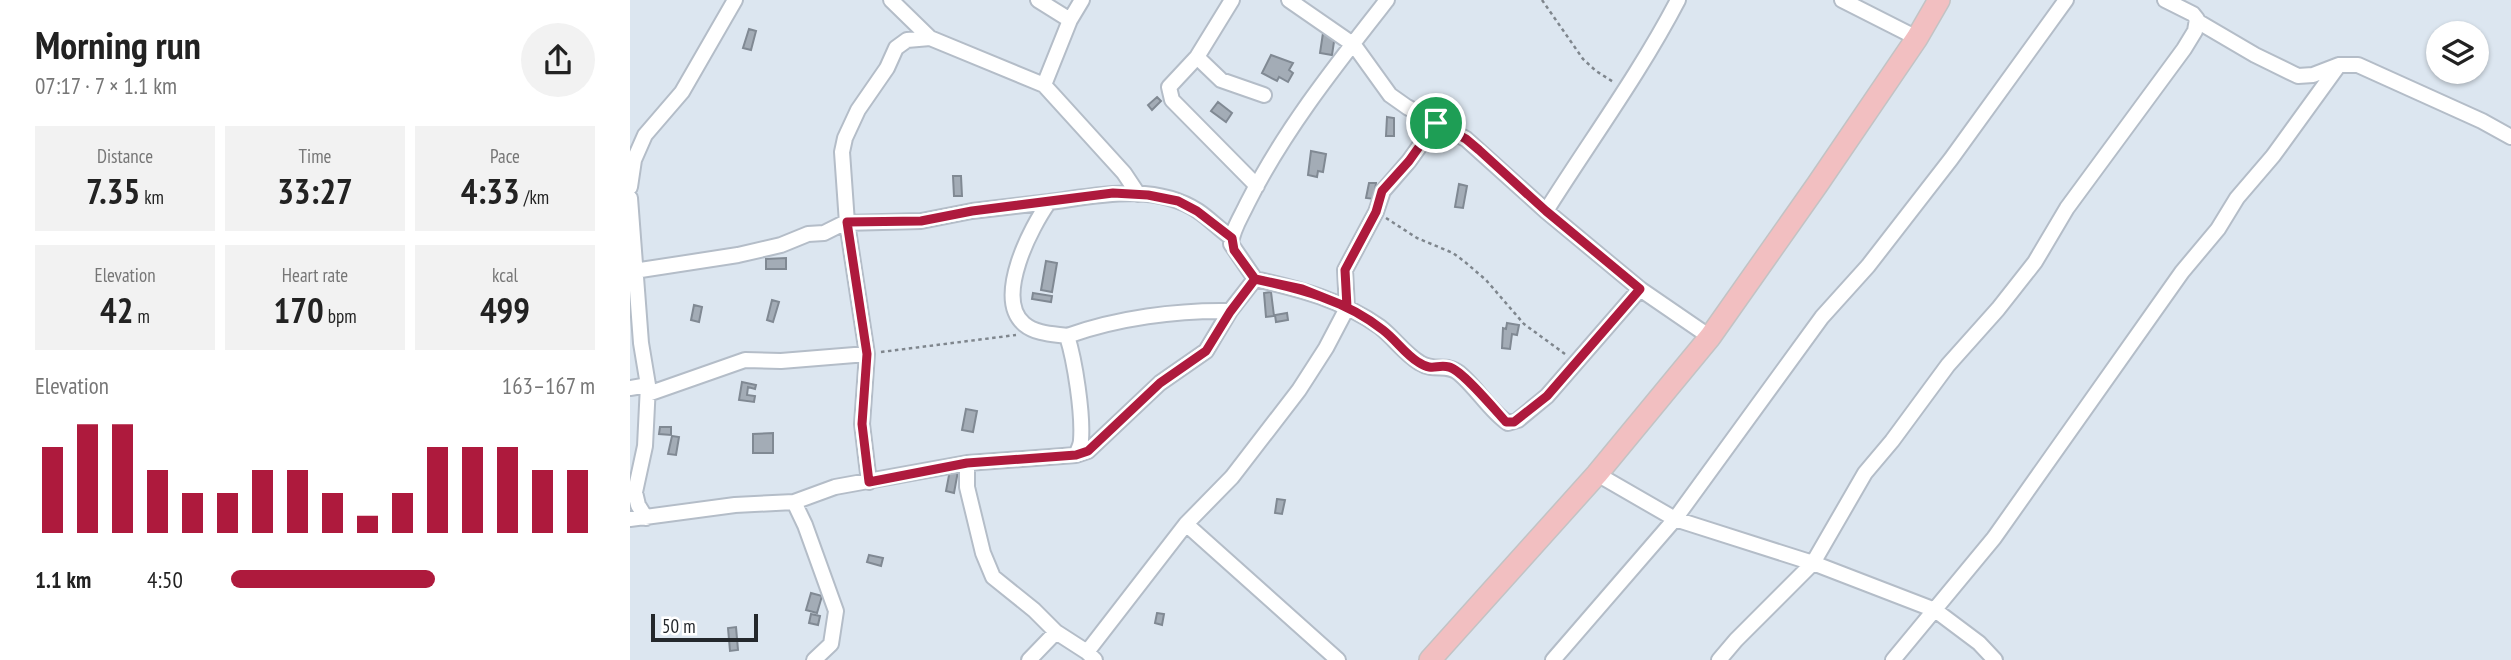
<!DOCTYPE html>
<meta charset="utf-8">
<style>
:root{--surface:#fff;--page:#f2f2f2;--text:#222;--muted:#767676;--accent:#ae1a3d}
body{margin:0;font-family:"PT Sans Narrow",sans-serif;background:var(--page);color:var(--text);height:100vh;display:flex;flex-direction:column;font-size:26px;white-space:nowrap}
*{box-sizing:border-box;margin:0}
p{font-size:23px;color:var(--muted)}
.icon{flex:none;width:38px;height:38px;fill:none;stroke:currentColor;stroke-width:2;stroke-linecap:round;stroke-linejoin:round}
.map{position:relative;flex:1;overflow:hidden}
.drawer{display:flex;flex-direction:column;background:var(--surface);width:630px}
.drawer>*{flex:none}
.buttons{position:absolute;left:1796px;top:21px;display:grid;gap:14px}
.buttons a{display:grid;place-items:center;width:63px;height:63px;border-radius:50%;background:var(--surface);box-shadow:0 2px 5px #0004;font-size:35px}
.scale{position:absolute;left:21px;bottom:18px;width:107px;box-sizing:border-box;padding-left:7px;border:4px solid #24282c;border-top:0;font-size:19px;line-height:24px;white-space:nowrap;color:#24282c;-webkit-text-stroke:5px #fff;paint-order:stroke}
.pin{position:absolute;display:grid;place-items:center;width:60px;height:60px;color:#fff;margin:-30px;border:4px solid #fff;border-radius:50%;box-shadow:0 2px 7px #0007}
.round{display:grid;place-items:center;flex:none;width:74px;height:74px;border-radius:37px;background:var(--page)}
.overview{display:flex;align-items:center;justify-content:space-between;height:119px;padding:0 35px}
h1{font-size:38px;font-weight:700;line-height:52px}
.metrics{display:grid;grid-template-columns:repeat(3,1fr);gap:10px;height:119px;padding:7px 35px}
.metrics div{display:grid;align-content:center;border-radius:0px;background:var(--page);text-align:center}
.metrics b{font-size:35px;font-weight:700}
.metrics small{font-size:19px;font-weight:400}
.metrics p{font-size:19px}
.chart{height:196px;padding:14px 35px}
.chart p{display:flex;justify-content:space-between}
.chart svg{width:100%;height:126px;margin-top:7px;stroke:var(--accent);stroke-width:6}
ul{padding:0 35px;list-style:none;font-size:23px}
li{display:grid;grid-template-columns:112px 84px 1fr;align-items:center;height:52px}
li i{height:18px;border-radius:9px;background:var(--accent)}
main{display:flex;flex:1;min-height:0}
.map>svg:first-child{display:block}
.building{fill:#a3acb6;stroke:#808993;stroke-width:2}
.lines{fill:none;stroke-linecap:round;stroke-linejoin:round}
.minor-casing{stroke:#b4bdc8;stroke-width:18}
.highway-casing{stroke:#c2c3c4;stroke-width:24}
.path{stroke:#7f868d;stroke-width:2.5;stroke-dasharray:3.5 3.5;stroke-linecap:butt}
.minor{stroke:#fff;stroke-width:14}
.highway{stroke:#f2bfc1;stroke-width:21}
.route-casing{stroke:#fff;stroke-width:14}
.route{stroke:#ae1a3d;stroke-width:9}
</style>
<main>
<section class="drawer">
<div class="overview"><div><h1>Morning run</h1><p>07:17 · 7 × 1.1 km</p></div><a class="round"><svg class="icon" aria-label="share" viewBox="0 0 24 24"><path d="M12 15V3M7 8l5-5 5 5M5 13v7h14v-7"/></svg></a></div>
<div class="metrics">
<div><p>Distance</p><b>7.35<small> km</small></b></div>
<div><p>Time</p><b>33:27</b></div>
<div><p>Pace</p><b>4:33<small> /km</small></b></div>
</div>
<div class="metrics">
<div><p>Elevation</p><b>42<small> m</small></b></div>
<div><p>Heart rate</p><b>170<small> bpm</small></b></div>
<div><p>kcal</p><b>499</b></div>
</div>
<div class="chart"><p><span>Elevation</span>163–167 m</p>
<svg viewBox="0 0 160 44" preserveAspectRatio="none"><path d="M5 44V14M15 44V6M25 44V6M35 44V22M45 44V30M55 44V30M65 44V22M75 44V22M85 44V30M95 44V38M105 44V30M115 44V14M125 44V14M135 44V14M145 44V22M155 44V22"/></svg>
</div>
<ul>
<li><b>1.1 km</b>4:50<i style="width:56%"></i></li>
</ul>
</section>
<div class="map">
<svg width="1881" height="660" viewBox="0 0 1881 660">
<rect width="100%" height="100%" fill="#dce6f0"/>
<path class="building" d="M119,29L126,31L121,50L113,48Z
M693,33L705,35L702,55L690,53Z
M641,55L663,63L659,70L663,73L658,82L649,77L647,81L632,73Z
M527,97L531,101L522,110L518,105Z
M588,102L602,113L596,122L581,111Z
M757,117L764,118V136H756Z
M681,151L696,154L693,172L688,171L687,177L678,175Z
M323,176H331L332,196H324Z
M739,183H746L744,199L736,198Z
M829,184L837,186L833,208L825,207Z
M156,258V269H136V259Z
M416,261L427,263L422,292L411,290Z
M641,292L644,316L636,317L634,293Z
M403,293L422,296L421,302L402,299Z
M142,300L149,302L143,322L137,320Z
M64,305L72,307L69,322L61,320Z
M657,313L658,320L646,322L645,315Z
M877,323L889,325L887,335L882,334L880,349L872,348L873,328L876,329Z
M112,382L126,385L125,389L118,387L117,395L125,396L124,402L109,400Z
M336,409L347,411L343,432L332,430Z
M30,427H41V435L29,434Z
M143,433V453H123V434Z
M42,436L49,437L46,455L38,454Z
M320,470L328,471L324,493L316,491Z
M647,499L655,500L652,514L645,513Z
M239,555L253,558L251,566L237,562Z
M181,593L192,596L187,613L176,610Z
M527,613L534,614L532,625L525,623Z
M181,614L190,616L188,625L179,623Z
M106,627L108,650L100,651L98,628Z"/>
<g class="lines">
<defs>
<path id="minor" d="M261,0L300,38L414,85L494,173L508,194
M408,0L440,20
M602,0L567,57L539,87L542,100L627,186
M659,0L724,45L760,95L777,107L836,139L916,211L1010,289L1080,337
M1212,0L1287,38
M1567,21L1625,55L1668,76L1683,75L1709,65H1728L1852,121L1881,137
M567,57L591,80L634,95
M414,85L440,20L452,0
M0,187L4,160L15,135L52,92L105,0
M0,198L11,343L18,385L15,446L5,492L8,505L16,518
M916,211C960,141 1010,73 1048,0
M4,271L108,255L151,245L178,234L194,233L214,223L291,221L342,211L419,202
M625,279C670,289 712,300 750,327C764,338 775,354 790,363C804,372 817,363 829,373C847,388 860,411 878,423L888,420L917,396L1010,289
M437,336C487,318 547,310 600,311
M0,388L18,385
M18,394L115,360L151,361L237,354
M446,455C448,450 451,445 451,440C453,414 445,361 437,336C423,334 406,334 394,324C364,298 401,227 419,202C466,196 524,182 568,211C580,219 590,230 602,238
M337,463V487L353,553L363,577L404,610L426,632L457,652L465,660
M967,474L1045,519L1183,563L1305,610L1349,643L1365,660
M239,482L232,424L237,354L217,223L212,152L215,138L228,110L257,68L266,48L277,40L300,38
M164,502L175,525L206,611L201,644L184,660
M0,519L105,505L164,502L205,487L337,463L446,455L458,451L530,383L576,351L600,311L625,279L601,244C602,230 611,217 617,204C654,130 706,65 757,0
M556,524L708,660
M457,652L556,524L602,477L669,390L696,348L717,308L715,270L746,212L753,191L779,161L806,123
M399,660L426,632
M923,660L1045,519L1192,317L1238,266L1321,159L1436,0
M1089,660L1106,640L1183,563L1235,473L1262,441L1318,365L1368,309L1405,262L1437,208L1554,49L1565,31L1567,19L1563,14L1535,0
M1263,660L1364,538L1552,272L1588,229L1607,198L1643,156L1709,65"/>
<path id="highway" d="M800,660L967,474L1080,337L1187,185L1287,38L1309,0"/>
</defs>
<use href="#minor" class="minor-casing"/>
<use href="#highway" class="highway-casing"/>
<path class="path" d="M912,0L953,59L966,71L985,83
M756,218L787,238L823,253L835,262L856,280L894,324L935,354
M251,352L386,335"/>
<use href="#minor" class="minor"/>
<use href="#highway" class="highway"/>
</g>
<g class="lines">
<defs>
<path id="route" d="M806,123L779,161L752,191L746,212L715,270L717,307L672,289L625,279L604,250L602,238L567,211L548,201L518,195L483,193L342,211L291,221L217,222L237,354L232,424L239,482L337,463L446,455L458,451L530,383L576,351L600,312L625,279C671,289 715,300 753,330C766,340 775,354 788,362C803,372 806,364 819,367C832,370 866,411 876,422H884L917,396L1010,289L916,211L849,150L836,139L806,123"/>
</defs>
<use href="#route" class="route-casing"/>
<use href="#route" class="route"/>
</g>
</svg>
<div class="buttons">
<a><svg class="icon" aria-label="layers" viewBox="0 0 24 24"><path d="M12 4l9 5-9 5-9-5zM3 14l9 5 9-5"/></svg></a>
</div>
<div class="scale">50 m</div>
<div class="pin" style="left:806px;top:123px;background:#1e9e55"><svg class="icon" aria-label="arrive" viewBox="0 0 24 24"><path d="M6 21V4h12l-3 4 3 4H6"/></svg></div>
</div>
</main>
